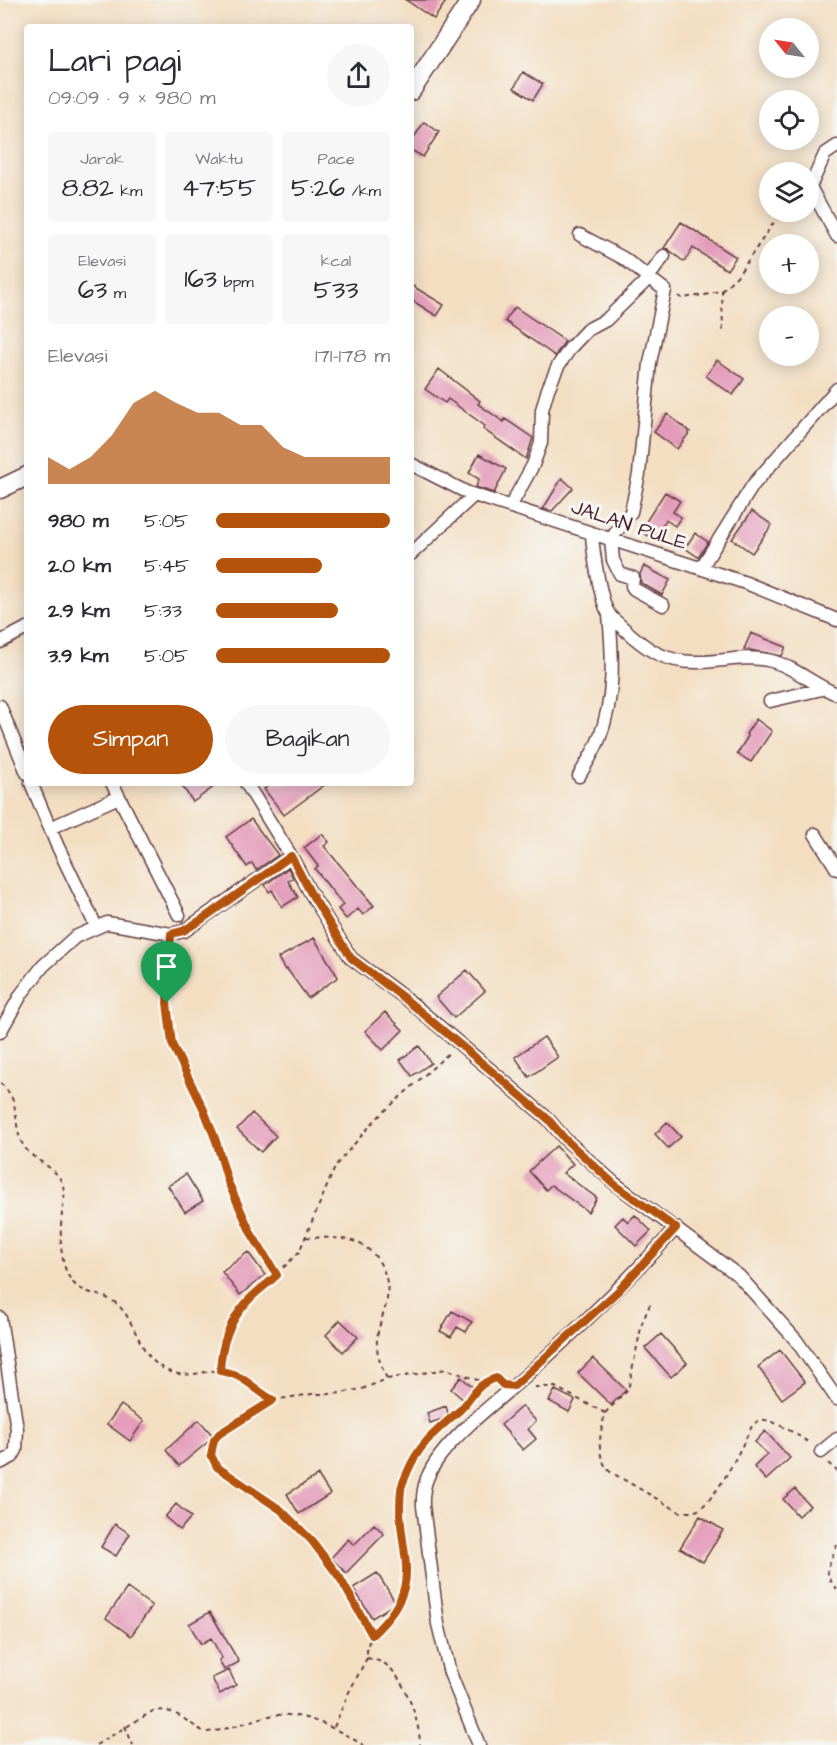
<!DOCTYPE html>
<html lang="id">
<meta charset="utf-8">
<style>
:root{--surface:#fff;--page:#f7f7f7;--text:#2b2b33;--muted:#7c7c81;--accent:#b45309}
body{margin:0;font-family:"Architects Daughter",sans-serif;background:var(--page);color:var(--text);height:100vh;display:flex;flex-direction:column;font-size:22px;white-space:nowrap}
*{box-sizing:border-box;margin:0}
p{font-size:20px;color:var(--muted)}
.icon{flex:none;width:33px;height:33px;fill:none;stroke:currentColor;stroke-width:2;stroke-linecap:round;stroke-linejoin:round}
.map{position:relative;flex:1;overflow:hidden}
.drawer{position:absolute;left:24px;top:24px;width:390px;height:762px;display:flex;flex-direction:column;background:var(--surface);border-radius:6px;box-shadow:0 3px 15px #0003}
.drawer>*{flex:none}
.needle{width:39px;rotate:300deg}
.tools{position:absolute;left:759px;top:18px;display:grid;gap:12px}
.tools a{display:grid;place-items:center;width:60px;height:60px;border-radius:50%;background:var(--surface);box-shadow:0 3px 15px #0003;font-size:30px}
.pin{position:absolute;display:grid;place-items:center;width:51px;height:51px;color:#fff;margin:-62px -26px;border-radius:50% 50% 50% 0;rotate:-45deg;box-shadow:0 0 6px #0007}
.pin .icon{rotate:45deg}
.round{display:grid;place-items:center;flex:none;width:63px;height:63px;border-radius:32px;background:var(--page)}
.overview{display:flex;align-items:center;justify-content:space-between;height:102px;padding:0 24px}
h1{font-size:33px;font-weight:600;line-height:45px}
.stats{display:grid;grid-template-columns:repeat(3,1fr);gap:9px;height:102px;padding:6px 24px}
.stats div{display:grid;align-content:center;border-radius:6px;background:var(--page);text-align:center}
.stats b{font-size:26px;font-weight:600}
.stats small{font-size:16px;font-weight:400}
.stats p{font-size:16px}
.chart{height:168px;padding:12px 24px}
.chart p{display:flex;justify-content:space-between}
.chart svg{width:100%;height:108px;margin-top:6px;fill:var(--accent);opacity:.7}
.button{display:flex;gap:12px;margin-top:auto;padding:12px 24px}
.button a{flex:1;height:69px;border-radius:36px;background:var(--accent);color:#fff;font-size:24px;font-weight:600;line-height:69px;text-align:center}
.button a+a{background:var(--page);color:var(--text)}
ul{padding:0 24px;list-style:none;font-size:20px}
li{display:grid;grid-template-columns:96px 72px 1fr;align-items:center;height:45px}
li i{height:15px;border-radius:8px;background:var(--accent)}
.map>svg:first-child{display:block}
.building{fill:#e399b8}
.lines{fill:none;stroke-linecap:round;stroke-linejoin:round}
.minor-casing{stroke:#633c42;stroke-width:15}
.secondary-casing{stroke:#633c42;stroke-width:21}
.path{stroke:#633c42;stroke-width:2;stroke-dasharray:4.5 4.5;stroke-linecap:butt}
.minor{stroke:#fff;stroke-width:12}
.secondary{stroke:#fff;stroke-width:18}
.route-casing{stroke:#fff;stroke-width:12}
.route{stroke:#b45309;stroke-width:8}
.labels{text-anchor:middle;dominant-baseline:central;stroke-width:6;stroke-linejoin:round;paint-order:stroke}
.street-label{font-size:20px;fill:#4a1f2b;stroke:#f6f6f2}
</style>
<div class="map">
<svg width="837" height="1745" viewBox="0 0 837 1745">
<rect width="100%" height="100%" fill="#f6f6f2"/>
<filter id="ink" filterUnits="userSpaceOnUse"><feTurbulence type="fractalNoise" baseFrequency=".0167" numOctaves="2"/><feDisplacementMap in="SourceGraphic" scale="12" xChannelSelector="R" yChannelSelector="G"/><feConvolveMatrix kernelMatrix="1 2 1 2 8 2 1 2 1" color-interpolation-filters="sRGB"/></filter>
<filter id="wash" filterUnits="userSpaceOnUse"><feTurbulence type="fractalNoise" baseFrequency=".008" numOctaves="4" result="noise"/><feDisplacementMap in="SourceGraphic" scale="24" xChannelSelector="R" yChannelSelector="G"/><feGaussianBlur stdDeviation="1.35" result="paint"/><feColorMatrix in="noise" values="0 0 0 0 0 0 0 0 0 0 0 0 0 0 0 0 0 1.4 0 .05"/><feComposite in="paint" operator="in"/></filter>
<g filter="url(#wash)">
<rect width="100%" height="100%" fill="#f3dec1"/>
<g id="blocks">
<path class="building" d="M406,0H447L434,19Z
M523,72L543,84L533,100L514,88Z
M424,122L439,132L423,157L411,150V142Z
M681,222L736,257L727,270L693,248L684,262L668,249L664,248Z
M411,285L444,305L437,316L411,300Z
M515,307L565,341L555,356L505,321Z
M717,360L744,379L733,395L706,376Z
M439,369L480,401L478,404L504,422L505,419L533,438L526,459L483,429L485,426L448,399L445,403L425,389Z
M667,414L690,432L677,449L654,432Z
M479,454L506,469L494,493L476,487L479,479L469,473Z
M562,478L573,488L552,511L543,509Z
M665,492L680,501L673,512L681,517L675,526L666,520L654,539L640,531Z
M752,511L772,525L752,553L732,539Z
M695,533L708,542L698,557L685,548Z
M644,566L670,580L662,595L641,583L640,574Z
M751,633L786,647L782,656L744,649Z
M756,719L772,731L751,762L737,754L748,736L746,734Z
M180,783H219L193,802Z
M272,783H327L284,815L264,789Z
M251,819L278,855L256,870L252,863L247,867L226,837Z
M322,834L329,842L324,846L374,906L363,915L358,909L346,919L338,909L343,905L315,869L318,866L304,848Z
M288,868L293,878L288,881L298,897L282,907L272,890L269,892L265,885Z
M314,938L338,977L308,998L287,969L285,970L278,958Z
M467,970L485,991L454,1018L436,997Z
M385,1012L403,1030L383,1050L365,1031Z
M544,1037L558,1057L529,1077L515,1057Z
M419,1046L431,1063L412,1076L400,1060Z
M252,1113L276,1136L261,1152L237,1129Z
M667,1122L681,1137L668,1148L655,1134Z
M556,1146L573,1164L563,1173L597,1198L588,1212L551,1185L546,1190L529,1171Z
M186,1174L203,1201L185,1212L168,1186Z
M635,1215L651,1231L636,1246L615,1225L623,1217L628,1222Z
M248,1252L265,1275L240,1295L222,1272Z
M452,1311L472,1322L466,1332L457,1327L451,1337L440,1331Z
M340,1320L358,1337L343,1352L326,1335Z
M661,1334L687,1363L671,1377L645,1348Z
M780,1350L805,1382L782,1399L758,1367Z
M593,1358L626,1390L611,1405L578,1373Z
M461,1377L476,1390L466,1402L451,1389Z
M555,1390L575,1400L569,1412L549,1401Z
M121,1405L144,1421L130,1441L107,1424Z
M446,1406L449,1417L430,1423L427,1413Z
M522,1406L536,1421L528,1429L536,1439L523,1450L501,1425Z
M199,1420L214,1437L179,1466L166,1450Z
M765,1431L790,1458L766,1480L754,1467L767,1454L755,1442Z
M318,1475L330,1494L299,1514L287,1494Z
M795,1489L810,1506L798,1516L783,1499Z
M176,1504L191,1517L180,1530L165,1517Z
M700,1516L723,1530L703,1562L680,1548Z
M115,1524L130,1534L116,1556L101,1547Z
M374,1524L384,1534L346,1573L331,1558L348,1539L354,1545Z
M377,1573L396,1603L372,1618L353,1588Z
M127,1588L152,1606L131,1636L106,1618Z
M210,1612L239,1662L224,1670L219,1660L222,1658L211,1638L201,1644L189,1624Z
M229,1670L236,1685L220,1694L212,1678Z"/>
</g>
</g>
<g filter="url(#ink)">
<use href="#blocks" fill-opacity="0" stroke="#633c42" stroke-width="1.5"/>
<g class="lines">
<defs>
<path id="minor" d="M837,146L825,154L810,187L837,236
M580,235L623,258L665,290L650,363L639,474L631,512L611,539L613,560L620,574L633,578L632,586L634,589L663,605
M411,464L468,493L746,583L837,620
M510,507L533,465L541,443L542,410L548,389L558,366L571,347L587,330L606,320L644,283L664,256
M592,534C593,551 600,601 609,614C612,619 618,623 622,627C646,649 664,663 699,662C721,662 745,655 767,660C793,665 813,685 837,694
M411,554L474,495
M701,568L753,485L837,389
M0,642L27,628
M770,701L822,689
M0,706L27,773
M579,776C586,764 594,752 599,739C615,698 613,657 609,615
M31,783L57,845L93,920
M112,783L179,915
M246,783L291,856L310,892L351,958L409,1001L494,1073L548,1119L565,1139L614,1183L739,1276L796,1340L837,1399
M50,828L119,797
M815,834L837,869
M0,1032L22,993L43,966L75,937L107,923L171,934L184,931L291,856
M0,1318L17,1429L16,1450L12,1457L0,1463
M821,1452L837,1439
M479,1745L450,1673L438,1624L423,1506C422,1486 428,1472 440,1456C464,1425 501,1398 530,1372C581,1326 630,1279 676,1228"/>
<path id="secondary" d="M411,91L471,0
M0,489L27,476"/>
</defs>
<use href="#minor" class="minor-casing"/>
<use href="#secondary" class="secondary-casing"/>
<path class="path" d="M722,290L723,334
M678,296L682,298L705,295L722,290L738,275L781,212
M170,947L167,1003L172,1044L204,1110L216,1141L228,1182L251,1232L277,1275
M0,1083C23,1102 11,1123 23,1145C33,1162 58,1166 63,1186C66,1194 63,1205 62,1213C60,1233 59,1263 71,1280C82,1296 104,1292 118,1305C135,1321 139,1351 158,1365C188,1386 204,1365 232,1372C243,1375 249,1384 258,1391C262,1395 268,1397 273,1400L219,1434L214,1440L211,1455L217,1467L281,1510L312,1541L340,1578L372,1635
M306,1237C320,1238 335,1237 348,1240C375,1245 391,1273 387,1299C385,1312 378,1326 377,1339C376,1354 381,1366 387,1379
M220,1371L221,1354L228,1329L246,1303L272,1279L299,1252L336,1165L376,1119L449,1053
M535,1387H555L605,1413C601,1433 594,1453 609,1471L680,1512C688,1512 696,1513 702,1507C722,1489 740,1450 752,1426C756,1422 759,1419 765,1420C776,1421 801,1437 811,1444
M273,1400L312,1394H334L362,1389L387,1379L446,1369L483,1382
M605,1413L628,1390L642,1323L651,1302
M828,1463L837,1471
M837,1545L827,1570L830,1580L837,1589
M367,1658C375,1660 383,1661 389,1667C406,1683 420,1722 420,1745
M125,1726L133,1745
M334,1727L349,1692L367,1658V1647L372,1635L384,1623L397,1607L406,1582L407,1558L401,1524V1488L415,1454L439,1428L466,1405L483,1382L496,1378L500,1382
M96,1745L153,1711C176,1707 186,1723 205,1732C226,1731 245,1722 265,1717C299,1708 335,1728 363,1745"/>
<use href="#minor" class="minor"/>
<use href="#secondary" class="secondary"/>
</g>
</g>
<g class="lines" filter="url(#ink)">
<defs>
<path id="route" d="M291,856L310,892L351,958L409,1002L494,1073L548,1119L565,1139L614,1184L676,1228L619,1290L514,1386L503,1385L496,1378C475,1384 474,1397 459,1411C436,1431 419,1444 407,1473C405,1479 401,1485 401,1490C394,1553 431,1581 372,1635L340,1578L312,1541L281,1510L217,1467L211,1455L214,1440L219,1434L273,1400C253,1389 244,1374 220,1371C221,1345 228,1323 246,1303C255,1292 267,1285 277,1275L251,1233L228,1182L216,1141L204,1110L172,1044L167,1003L171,934L183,931L201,920Z"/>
</defs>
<use href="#route" class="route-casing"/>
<use href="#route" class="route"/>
</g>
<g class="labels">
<g class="street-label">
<text transform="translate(629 525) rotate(18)">JALAN PULE</text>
</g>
</g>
</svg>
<div class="tools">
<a><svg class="needle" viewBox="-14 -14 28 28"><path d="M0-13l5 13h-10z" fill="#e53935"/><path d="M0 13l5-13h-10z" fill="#7c7c81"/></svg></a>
<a><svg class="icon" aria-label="locate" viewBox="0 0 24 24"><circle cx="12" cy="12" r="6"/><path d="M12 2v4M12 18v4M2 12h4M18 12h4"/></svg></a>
<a><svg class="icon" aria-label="layers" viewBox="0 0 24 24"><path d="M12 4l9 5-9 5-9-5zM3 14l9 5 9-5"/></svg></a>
<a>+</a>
<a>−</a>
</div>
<div class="pin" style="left:167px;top:1003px;background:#1e9e55"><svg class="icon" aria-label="arrive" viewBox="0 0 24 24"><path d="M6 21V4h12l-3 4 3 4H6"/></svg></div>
<section class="drawer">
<div class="overview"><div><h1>Lari pagi</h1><p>09:09 · 9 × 980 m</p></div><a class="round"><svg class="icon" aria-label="share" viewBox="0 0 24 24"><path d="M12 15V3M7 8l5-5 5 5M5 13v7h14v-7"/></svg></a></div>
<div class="stats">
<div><p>Jarak</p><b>8.82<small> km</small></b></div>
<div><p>Waktu</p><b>47:55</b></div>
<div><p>Pace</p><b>5:26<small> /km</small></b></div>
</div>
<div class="stats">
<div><p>Elevasi</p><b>63<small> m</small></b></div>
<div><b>163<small> bpm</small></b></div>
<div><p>kcal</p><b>533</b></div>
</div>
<div class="chart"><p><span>Elevasi</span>171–178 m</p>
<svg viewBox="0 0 160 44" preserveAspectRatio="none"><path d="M0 44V33L10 38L20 33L30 24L40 11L50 6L60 11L70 15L80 15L90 20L100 20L110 29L120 33L130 33L140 33L150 33L160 33V44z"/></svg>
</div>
<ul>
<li><b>980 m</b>5:05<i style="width:100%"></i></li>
<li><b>2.0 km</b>5:45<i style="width:61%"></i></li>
<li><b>2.9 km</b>5:33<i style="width:70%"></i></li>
<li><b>3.9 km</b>5:05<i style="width:100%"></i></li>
</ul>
<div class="button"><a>Simpan</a><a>Bagikan</a></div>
</section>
</div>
